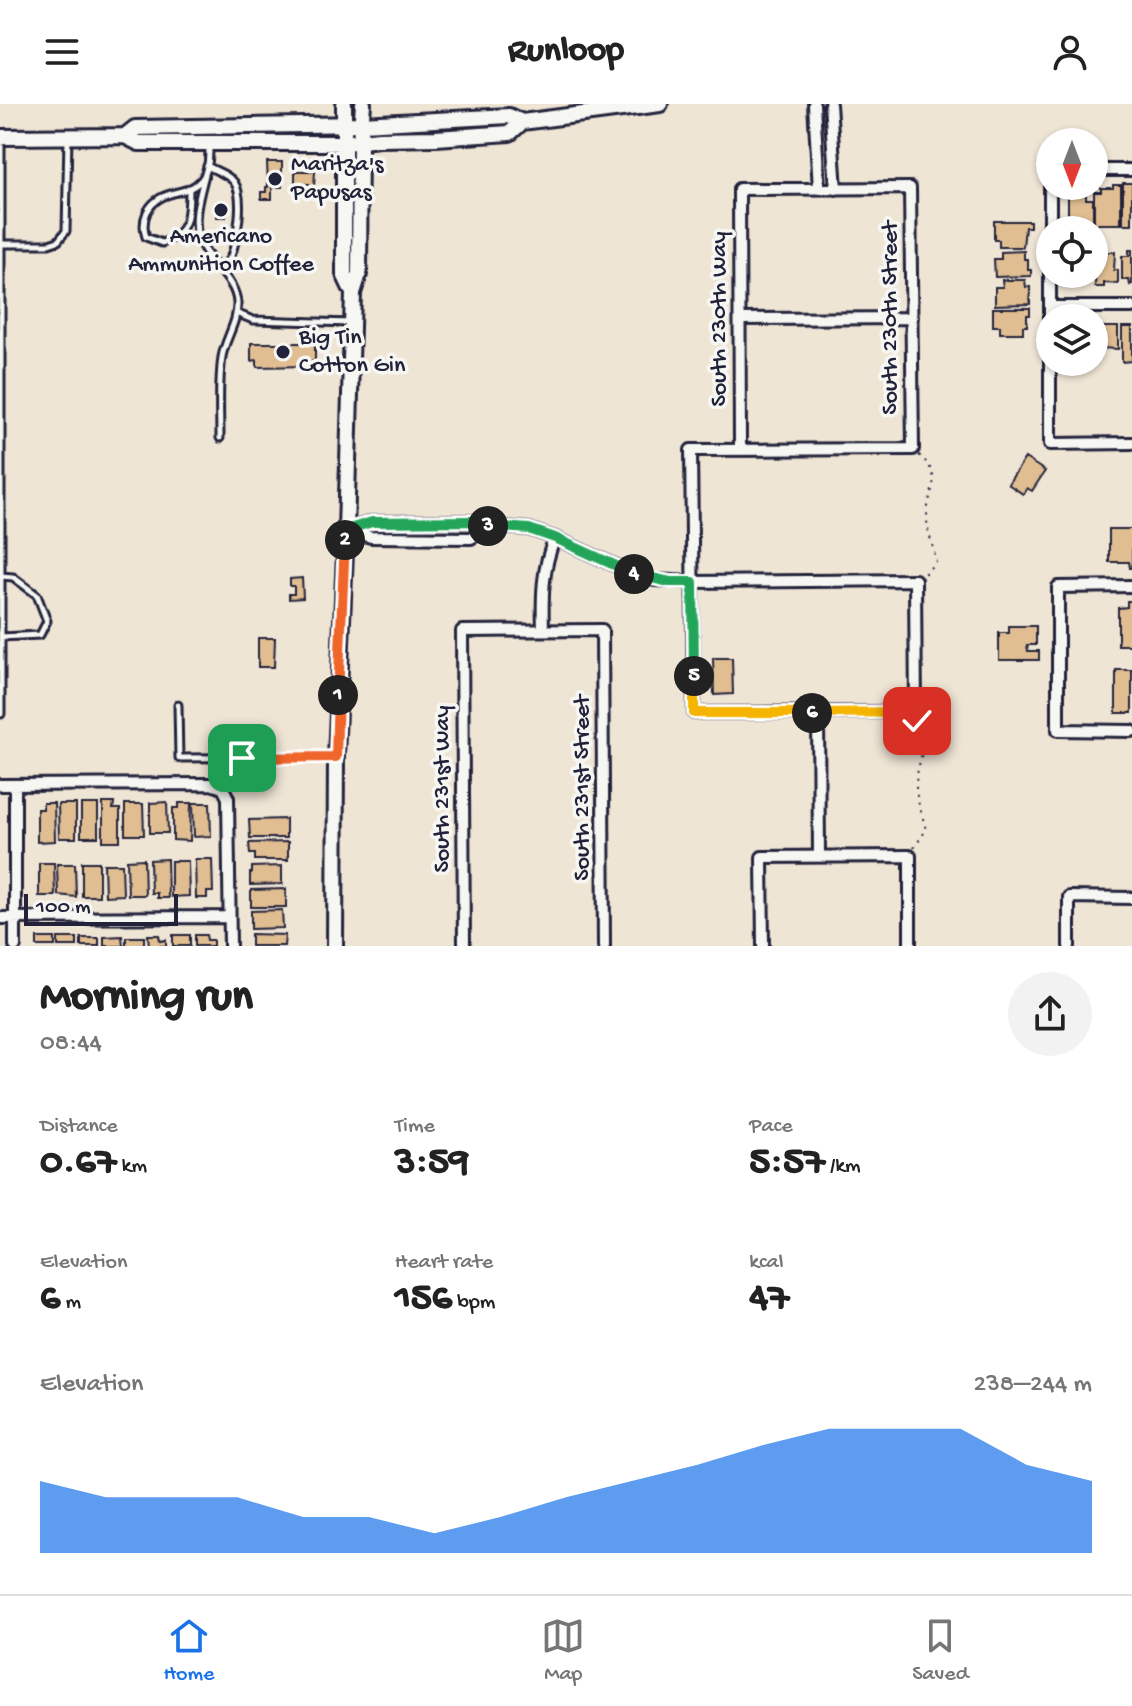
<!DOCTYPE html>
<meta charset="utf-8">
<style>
:root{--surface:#fff;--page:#f2f2f2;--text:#222;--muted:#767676;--line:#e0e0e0;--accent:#1a73e8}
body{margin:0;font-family:"Gochi Hand",sans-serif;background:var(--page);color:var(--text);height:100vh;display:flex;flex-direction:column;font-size:30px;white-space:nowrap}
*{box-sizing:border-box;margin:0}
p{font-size:26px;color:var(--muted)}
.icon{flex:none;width:44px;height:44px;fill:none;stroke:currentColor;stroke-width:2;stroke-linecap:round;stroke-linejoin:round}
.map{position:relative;height:842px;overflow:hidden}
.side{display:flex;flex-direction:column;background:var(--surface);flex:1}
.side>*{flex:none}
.needle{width:52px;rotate:180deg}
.controls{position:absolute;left:1036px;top:24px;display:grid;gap:16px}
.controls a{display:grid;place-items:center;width:72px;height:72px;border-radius:50%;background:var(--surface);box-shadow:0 2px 6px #0004;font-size:40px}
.scale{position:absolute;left:24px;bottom:20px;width:154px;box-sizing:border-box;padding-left:8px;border:4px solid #22223b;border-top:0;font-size:22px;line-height:28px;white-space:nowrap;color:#22223b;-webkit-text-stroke:6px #f6f6f2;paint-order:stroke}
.pin{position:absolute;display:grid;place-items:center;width:68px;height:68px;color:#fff;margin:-34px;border-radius:16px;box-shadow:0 4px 12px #0006}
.km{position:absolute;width:40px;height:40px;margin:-20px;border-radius:50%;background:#222;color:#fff;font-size:22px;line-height:40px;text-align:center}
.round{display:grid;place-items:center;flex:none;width:84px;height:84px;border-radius:42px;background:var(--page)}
.head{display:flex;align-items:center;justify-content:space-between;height:136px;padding:0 40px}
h1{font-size:44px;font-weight:700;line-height:60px}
.figures{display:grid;grid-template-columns:repeat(3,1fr);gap:12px;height:136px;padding:8px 40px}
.figures div{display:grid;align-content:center}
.figures b{font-size:40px;font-weight:700}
.figures small{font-size:22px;font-weight:400}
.figures p{font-size:22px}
.chart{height:224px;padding:16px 40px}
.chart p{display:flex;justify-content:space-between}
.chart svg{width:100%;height:144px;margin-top:8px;fill:var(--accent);opacity:.7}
header{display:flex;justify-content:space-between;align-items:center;height:104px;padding:0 40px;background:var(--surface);font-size:36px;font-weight:700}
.dock{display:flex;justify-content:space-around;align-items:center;height:112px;border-top:2px solid var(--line);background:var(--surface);font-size:22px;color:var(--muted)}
.dock a{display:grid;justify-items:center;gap:4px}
.dock .selected{color:var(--accent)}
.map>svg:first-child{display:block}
.building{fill:#e0be92;stroke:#22223b;stroke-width:2}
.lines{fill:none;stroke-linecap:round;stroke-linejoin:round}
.service-casing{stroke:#22223b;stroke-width:11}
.minor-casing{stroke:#22223b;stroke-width:16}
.tertiary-casing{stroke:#22223b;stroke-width:20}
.secondary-casing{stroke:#22223b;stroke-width:20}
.path{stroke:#22223b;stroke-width:2;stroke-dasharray:2 6;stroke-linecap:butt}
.service{stroke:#f6f6f2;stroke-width:5}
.minor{stroke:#f6f6f2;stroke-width:10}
.tertiary{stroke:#f6f6f2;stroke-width:14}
.secondary{stroke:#f6f6f2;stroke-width:14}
.split-1-casing{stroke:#fff;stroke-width:16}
.split-2-casing{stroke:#fff;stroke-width:16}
.split-3-casing{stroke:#fff;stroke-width:16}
.split-4-casing{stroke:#fff;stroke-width:16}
.split-5-casing{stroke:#fff;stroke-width:16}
.split-6-casing{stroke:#fff;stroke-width:16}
.split-7-casing{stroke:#fff;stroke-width:16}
.split-1{stroke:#f0652b;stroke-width:10}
.split-2{stroke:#f0652b;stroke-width:10}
.split-3{stroke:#22a559;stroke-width:10}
.split-4{stroke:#22a559;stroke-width:10}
.split-5{stroke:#22a559;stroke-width:10}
.split-6{stroke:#f5b400;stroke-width:10}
.split-7{stroke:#f5b400;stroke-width:10}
.poi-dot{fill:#22223b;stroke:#f6f6f2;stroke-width:3}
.labels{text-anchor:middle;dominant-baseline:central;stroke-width:7;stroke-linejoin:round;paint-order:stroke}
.poi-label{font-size:24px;fill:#22223b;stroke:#f6f6f2;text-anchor:start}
.street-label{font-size:24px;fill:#22223b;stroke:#f6f6f2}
</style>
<header><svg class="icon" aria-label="menu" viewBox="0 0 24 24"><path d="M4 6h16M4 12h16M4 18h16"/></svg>Runloop<svg class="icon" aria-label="person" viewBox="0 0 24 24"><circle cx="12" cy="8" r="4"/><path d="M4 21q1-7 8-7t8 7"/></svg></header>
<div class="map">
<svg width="1132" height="842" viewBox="0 0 1132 842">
<rect width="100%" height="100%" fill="#efe5d5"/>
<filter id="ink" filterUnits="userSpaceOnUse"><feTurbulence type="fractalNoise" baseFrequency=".0125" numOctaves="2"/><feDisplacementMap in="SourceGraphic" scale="16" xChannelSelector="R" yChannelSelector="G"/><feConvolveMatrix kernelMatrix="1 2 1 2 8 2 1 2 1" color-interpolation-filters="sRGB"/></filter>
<g filter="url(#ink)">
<path class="building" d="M267,58H282V83H272V95H261V88H266V83H268Z
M295,67H315L314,83H309V80H304V87H297V83H295Z
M1123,79H1132V120H1123Z
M1113,81H1121V120H1094V88H1101V84H1113Z
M1068,90H1086V95H1093V118H1085L1086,125H1068Z
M216,99H226V113H216Z
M994,117H1030V123H1025L1023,143H999V136H994Z
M1129,146H1132V180L1130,181L1129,176H1122V152H1129Z
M1024,147V155H1028V166H1031V172L995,173L994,155H1001V148Z
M1096,148H1115L1114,166H1118V180L1104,179V183H1095Z
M1067,170H1094V174H1086V178L1067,177Z
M1002,176H1025L1026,183H1030V200L995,201V183H1003Z
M993,204H1030V211H1027V222H1023V229H1000V222H993Z
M1100,223H1118V245L1100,244Z
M1122,223H1132V257L1122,258Z
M251,239H315V257H308V262L257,263V256L251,257Z
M1025,354L1045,367L1032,387L1027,384L1023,390L1008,380Z
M1109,425H1132V464H1130L1129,458H1109Z
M302,474L303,494L289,495V490H294V482H290V475Z
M1127,497H1132V541H1118V504L1127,503Z
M1009,522H1036V541H1027L1028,547H1039V556H999V529H1009Z
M258,534H275L274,563H258Z
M713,554H732L733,590L714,591Z
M1116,566H1132V609H1116Z
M167,698L168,729H150V699Z
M43,699H54L55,737L37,738V705H43Z
M103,699H114L113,705H120V737H103Z
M179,699H191L190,737L173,736V704H179Z
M193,699H210L211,732L194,733Z
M58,700H76V734H59Z
M81,700H98V733H81Z
M125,700H143L144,731H125Z
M286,715V734H250L249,716Z
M288,738V756H255V750H250L249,739Z
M144,755L145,791H128L127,756Z
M167,755L168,794H157V789H151L150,756Z
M195,755H212L213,788H207V794H196Z
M171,757H188L189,792L171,793Z
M82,758H99V792H82Z
M39,759H54L55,792H39Z
M57,760H75L76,793L58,791Z
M104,760H122L123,791L105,792Z
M282,762V780L250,781V769H252V763Z
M286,785V803H251V786Z
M282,806L283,824L251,825V807Z
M251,830L285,831L284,842H251Z
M148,831H159L160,837L166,836V842H149Z
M173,831H190V842H173Z
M195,831H206L207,836H213V842H195Z
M122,832L123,842H104V833Z
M126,833H144V842H126Z
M37,834H55V842H37Z
M58,834H77V842H58Z
M81,834H99V842H81Z"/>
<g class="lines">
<defs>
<path id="service" d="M1,34V610
M189,84C189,110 189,130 162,139L146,133C143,124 143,117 147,108C161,82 187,94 202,75C209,65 209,54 209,43
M1,140H49L58,137L66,127L68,33
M236,209L253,216L351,219
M220,334C220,308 218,280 222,253C225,235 238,218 237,199C236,175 207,158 199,136C191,113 202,85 207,62C216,67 228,70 234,78C245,93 237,135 231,152C228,157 224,163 221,168
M1,472L13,473L37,491L47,517L40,531L1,533
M178,601L179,654L335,653"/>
<path id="minor" d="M814,0L819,85
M830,0L836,85
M1050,66V340L1132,339
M1094,66H1132
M1050,203H1132
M740,215L912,214
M346,426L372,418L472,417L490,422L529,425L555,434L632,469L655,476L693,478L915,476L916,608L694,609L691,346L913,345L910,84L739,85L740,344
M348,427L371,433L471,434L490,422
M1132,482L1058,483V626L1132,627
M543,526C542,494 542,463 555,434
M818,609L819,752
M0,681L211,680L223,684L228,694L230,842
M15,681V842
M0,814L229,813
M464,842L462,527L602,526L604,842
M763,842L762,753L910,752V842
M1069,842V793L1132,794"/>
<path id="tertiary" d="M344,0V170L353,189
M335,842L336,653L346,426L353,189L359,170L360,38L363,0"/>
<path id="secondary" d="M522,18L660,0
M125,32L135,24L362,20L509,12L522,18
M0,33L125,32L139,39H345L379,35L436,34L510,29L522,18"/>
</defs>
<use href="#service" class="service-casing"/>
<use href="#minor" class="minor-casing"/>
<use href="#tertiary" class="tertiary-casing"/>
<use href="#secondary" class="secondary-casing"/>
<path class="path" d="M919,351C946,375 927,385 927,414C927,429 934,443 936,458L923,471
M914,744L926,726C923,711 916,697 916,681C917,655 930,644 918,617"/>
<use href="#service" class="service"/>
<use href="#minor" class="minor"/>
<use href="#tertiary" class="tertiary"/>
<use href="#secondary" class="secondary"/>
</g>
</g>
<g class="lines" filter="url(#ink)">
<defs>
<path id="split-1" d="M242,654L336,653L338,591"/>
<path id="split-2" d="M338,591L345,436"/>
<path id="split-3" d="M345,436L346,426L372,418L472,417L488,422"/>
<path id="split-4" d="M488,422L529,425L555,434L634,470"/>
<path id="split-5" d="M634,470L670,478H693L694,572"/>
<path id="split-6" d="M694,572V609H812"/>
<path id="split-7" d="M812,609L916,608L917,617"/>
</defs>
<use href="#split-1" class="split-1-casing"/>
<use href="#split-2" class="split-2-casing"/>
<use href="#split-3" class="split-3-casing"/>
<use href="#split-4" class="split-4-casing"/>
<use href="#split-5" class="split-5-casing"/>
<use href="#split-6" class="split-6-casing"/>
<use href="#split-7" class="split-7-casing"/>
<use href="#split-1" class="split-1"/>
<use href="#split-2" class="split-2"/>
<use href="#split-3" class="split-3"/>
<use href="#split-4" class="split-4"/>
<use href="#split-5" class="split-5"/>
<use href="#split-6" class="split-6"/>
<use href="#split-7" class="split-7"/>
</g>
<g class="poi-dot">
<circle cx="275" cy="75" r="8"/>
<circle cx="221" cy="106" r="8"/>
<circle cx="283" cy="248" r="8"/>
</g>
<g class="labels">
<g class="poi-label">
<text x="291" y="61">Maritza's<tspan x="291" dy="28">Papusas</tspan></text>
<text x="221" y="133" text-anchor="middle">Americano<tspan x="221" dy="28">Ammunition Coffee</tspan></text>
<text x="299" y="234">Big Tin<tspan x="299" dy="28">Cotton Gin</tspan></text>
</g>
<g class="street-label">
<text transform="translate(891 214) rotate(-90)">South 230th Street</text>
<text transform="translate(720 215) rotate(-90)">South 230th Way</text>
<text transform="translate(583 684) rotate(-90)">South 231st Street</text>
<text transform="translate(443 685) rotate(-90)">South 231st Way</text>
</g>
</g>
</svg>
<div class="controls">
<a><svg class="needle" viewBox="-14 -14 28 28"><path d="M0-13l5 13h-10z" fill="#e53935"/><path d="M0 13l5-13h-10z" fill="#767676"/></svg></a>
<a><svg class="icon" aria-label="locate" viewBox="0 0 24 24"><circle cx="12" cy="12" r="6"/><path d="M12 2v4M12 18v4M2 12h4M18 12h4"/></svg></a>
<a><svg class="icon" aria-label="layers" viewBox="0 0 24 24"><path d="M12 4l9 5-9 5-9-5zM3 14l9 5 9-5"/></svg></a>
</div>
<div class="scale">100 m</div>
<div class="pin" style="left:242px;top:654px;background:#1e9e55"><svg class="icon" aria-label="arrive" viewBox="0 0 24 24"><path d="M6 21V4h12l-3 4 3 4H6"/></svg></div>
<div class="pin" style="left:917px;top:617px;background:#d93025"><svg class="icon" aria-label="check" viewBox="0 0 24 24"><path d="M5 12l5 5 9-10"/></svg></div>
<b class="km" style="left:338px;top:591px">1</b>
<b class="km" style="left:345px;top:436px">2</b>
<b class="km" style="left:488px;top:422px">3</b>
<b class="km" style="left:634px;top:470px">4</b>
<b class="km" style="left:694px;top:572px">5</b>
<b class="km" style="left:812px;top:609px">6</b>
</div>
<section class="side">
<div class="head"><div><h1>Morning run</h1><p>08:44</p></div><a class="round"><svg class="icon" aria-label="share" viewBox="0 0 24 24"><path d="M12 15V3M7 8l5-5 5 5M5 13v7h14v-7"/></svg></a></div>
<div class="figures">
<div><p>Distance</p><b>0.67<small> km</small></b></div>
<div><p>Time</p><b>3:59</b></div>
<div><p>Pace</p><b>5:57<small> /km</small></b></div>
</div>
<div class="figures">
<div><p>Elevation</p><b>6<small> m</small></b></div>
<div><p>Heart rate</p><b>156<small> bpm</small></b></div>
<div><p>kcal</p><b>47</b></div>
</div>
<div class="chart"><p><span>Elevation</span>238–244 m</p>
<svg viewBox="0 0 160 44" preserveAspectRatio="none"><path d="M0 44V22L10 27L20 27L30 27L40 33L50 33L60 38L70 33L80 27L90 22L100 17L110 11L120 6L130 6L140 6L150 17L160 22V44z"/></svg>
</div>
</section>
<nav class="dock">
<a class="selected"><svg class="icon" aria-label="home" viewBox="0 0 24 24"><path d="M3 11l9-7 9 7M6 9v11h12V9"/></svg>Home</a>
<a><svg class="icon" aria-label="map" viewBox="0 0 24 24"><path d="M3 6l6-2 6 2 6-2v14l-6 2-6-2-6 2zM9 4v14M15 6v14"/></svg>Map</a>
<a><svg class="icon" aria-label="saved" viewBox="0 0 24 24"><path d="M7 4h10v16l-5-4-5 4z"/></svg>Saved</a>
</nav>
